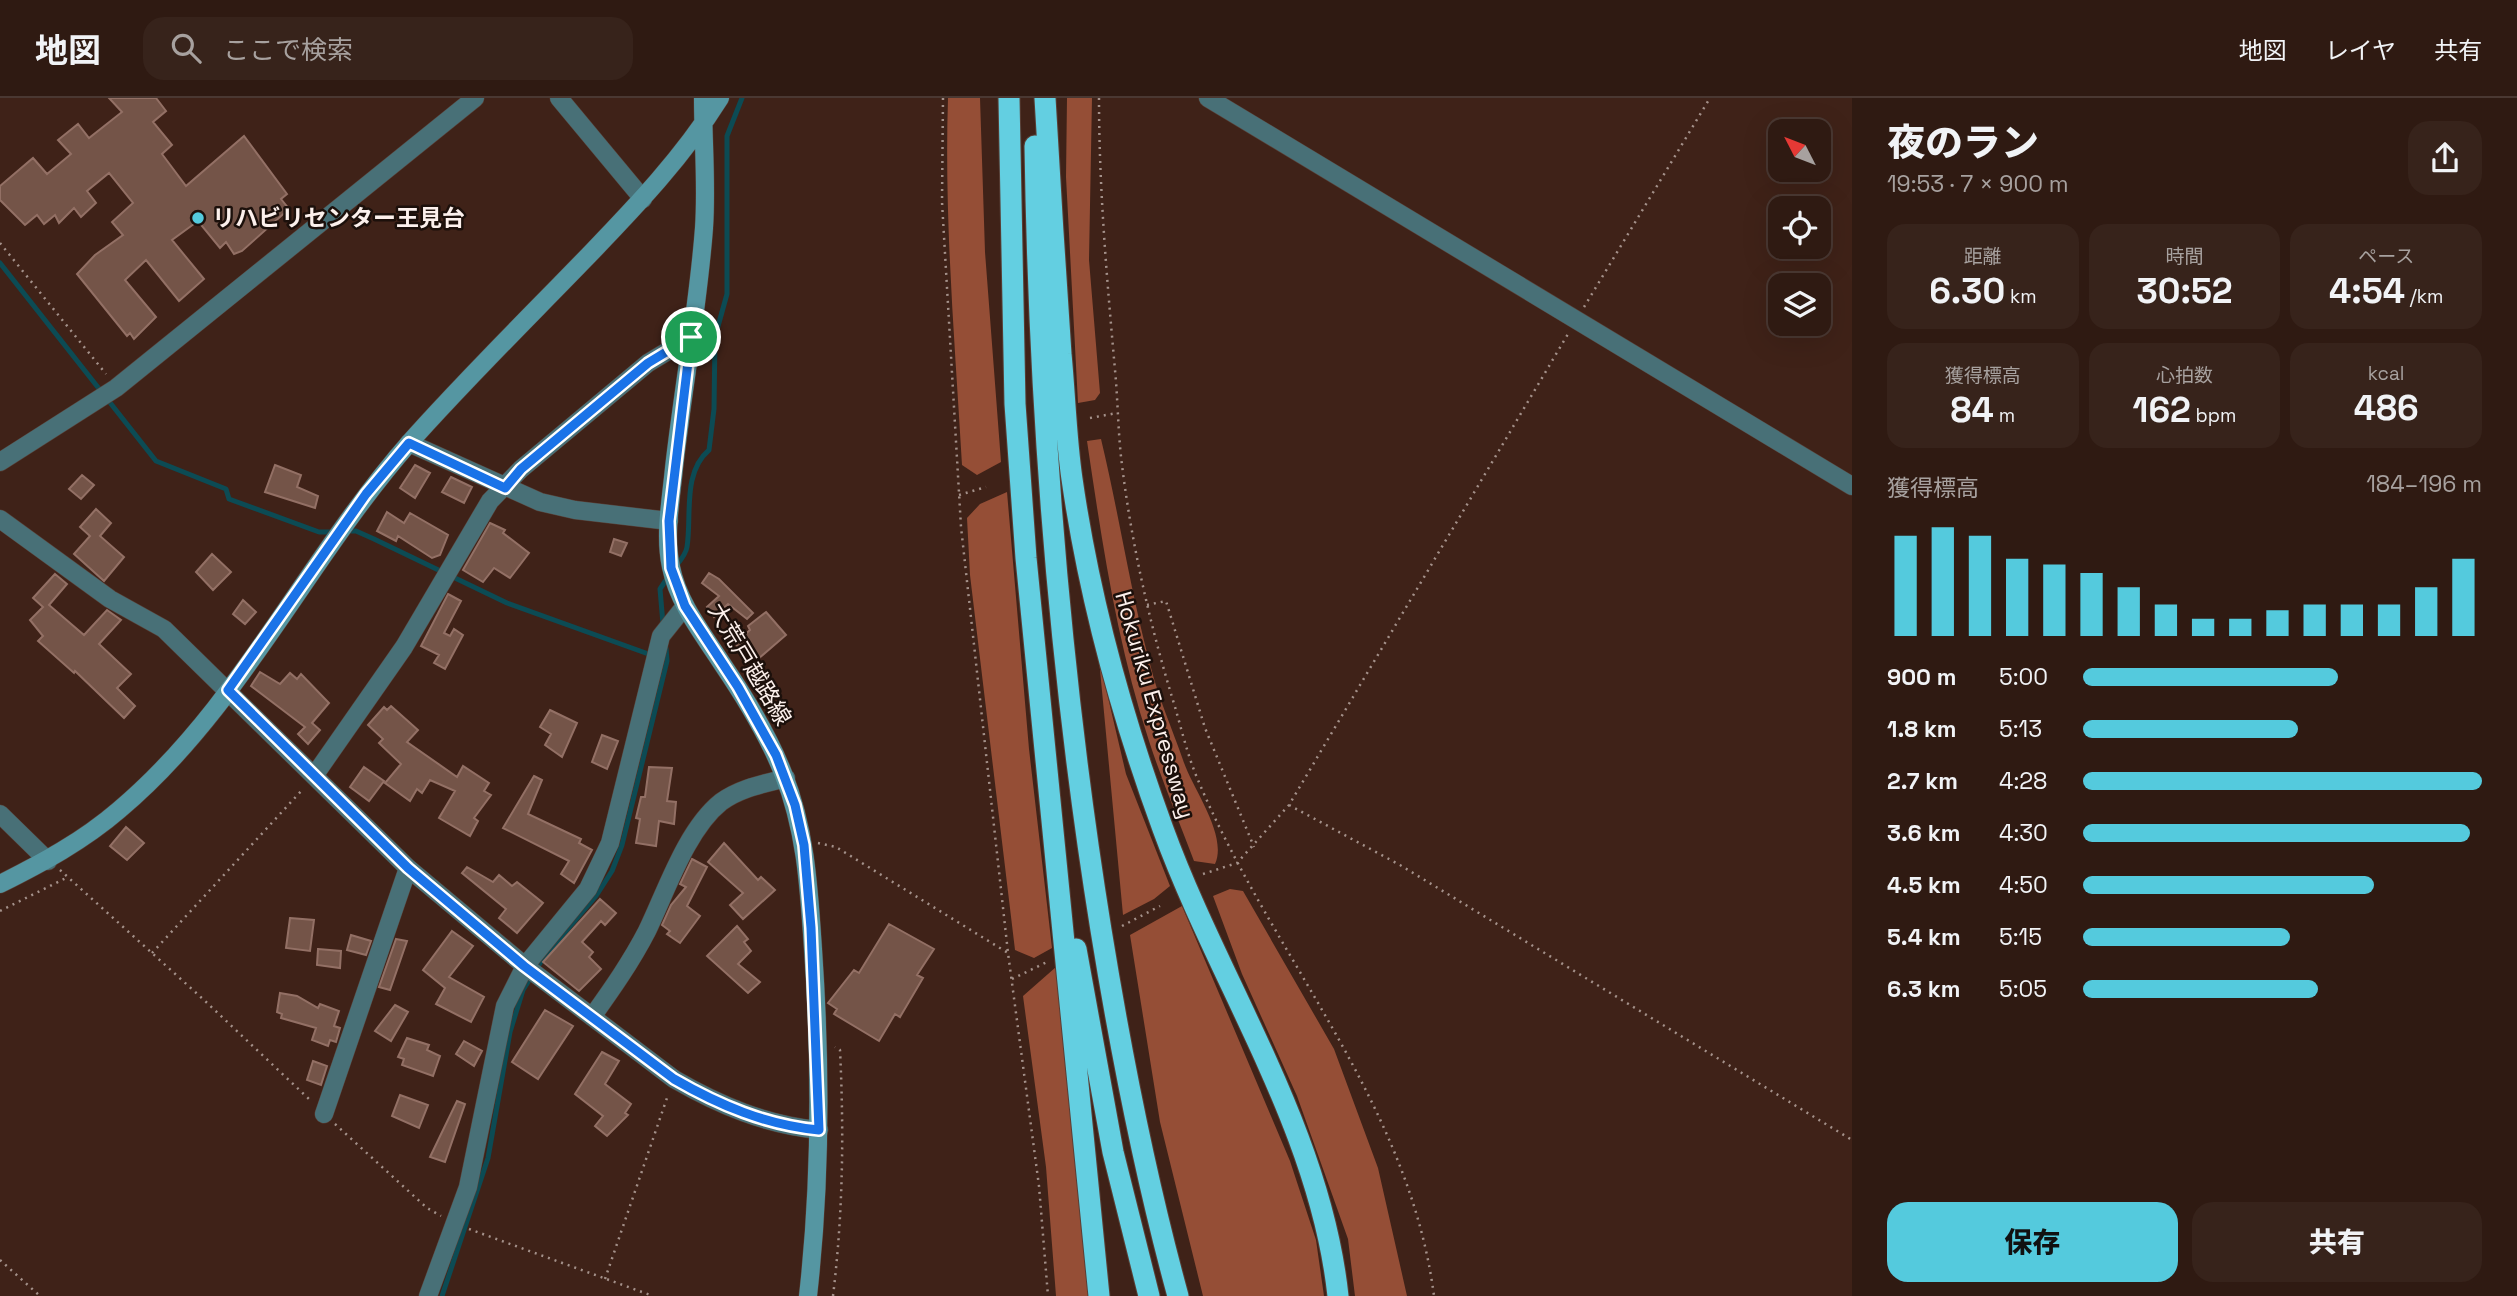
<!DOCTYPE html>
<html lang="ja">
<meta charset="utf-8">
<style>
:root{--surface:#2f1a12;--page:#37231b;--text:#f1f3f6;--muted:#a7a19f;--line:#4a3832;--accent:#54cadd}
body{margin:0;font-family:"Space Grotesk","Noto Sans JP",sans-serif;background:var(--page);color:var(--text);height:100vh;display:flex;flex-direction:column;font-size:26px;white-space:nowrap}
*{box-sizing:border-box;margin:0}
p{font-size:23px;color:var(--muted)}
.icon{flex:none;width:38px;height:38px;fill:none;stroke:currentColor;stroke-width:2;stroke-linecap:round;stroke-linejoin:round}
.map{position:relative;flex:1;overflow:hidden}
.side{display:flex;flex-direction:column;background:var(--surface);width:665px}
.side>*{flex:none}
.needle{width:46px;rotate:312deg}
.fabs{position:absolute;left:1768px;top:21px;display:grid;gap:14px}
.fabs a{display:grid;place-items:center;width:63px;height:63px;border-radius:14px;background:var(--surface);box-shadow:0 7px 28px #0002,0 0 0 2px var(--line);font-size:35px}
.pin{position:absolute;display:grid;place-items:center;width:60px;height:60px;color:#fff;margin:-30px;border:4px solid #fff;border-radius:50%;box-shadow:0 2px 7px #0007}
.round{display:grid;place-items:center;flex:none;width:74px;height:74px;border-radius:21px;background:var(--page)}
.overview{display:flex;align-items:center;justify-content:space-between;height:119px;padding:0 35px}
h1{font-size:38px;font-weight:800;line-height:52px}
.figures{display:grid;grid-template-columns:repeat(3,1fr);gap:10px;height:119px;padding:7px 35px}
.figures div{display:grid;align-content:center;border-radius:18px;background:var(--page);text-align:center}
.figures b{font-size:35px;font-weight:800}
.figures small{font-size:19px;font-weight:400}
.figures p{font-size:19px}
.chart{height:196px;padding:14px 35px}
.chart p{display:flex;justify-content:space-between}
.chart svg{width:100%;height:126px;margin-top:7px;stroke:var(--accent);stroke-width:6}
.cta{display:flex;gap:14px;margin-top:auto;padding:14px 35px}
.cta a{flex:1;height:80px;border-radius:21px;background:var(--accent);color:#111;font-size:28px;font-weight:800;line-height:80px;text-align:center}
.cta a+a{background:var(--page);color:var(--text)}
ul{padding:0 35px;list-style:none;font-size:23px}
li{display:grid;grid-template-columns:112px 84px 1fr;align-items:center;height:52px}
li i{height:18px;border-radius:9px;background:var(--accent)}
header{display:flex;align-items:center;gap:42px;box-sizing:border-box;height:98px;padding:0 35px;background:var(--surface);border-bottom:2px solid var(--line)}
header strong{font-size:33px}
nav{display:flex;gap:38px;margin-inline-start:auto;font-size:24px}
.search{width:490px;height:63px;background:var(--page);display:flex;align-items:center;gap:18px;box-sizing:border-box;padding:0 24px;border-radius:21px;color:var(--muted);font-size:26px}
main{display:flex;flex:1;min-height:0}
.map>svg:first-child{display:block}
.forest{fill:#954e36}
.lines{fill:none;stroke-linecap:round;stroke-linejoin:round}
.stream{stroke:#0c4b54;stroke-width:5}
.building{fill:#745448;stroke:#937065;stroke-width:2}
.street-casing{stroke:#593f36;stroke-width:19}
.secondary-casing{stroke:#593f36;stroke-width:19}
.highway-casing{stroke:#593f36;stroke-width:23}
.path{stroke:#a4918a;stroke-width:2.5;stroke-dasharray:2 5;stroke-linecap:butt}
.street{stroke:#487077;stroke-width:18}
.secondary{stroke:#5596a2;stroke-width:18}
.highway{stroke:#63cfe1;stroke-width:21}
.route-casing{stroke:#fff;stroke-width:14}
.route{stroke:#1a73e8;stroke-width:9}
.poi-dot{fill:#54cadd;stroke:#1c100b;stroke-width:2.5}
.labels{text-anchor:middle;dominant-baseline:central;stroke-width:5;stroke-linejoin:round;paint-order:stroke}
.poi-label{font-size:23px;font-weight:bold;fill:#fcf0ec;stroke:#1c100b;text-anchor:start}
.street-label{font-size:23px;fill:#fcf0ec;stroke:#1c100b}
</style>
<header>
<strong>地図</strong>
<div class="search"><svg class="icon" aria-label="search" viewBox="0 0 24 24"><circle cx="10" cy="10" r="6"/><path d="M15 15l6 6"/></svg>ここで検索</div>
<nav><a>地図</a><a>レイヤ</a><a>共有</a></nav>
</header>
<main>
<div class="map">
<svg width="1852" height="1198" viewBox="0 0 1852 1198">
<rect width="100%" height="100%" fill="#3f2218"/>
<path class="forest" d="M948,0H980L985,154L1001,364L977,377L962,367C955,245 944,122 948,0Z
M1067,0H1092L1089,162L1100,295L1095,302L1078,305L1066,79Z
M1101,341C1119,416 1130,491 1150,566C1158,599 1172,630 1183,662C1193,692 1228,737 1215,766L1194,763C1179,723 1162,683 1149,643C1117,546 1102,444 1087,343Z
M1007,394L1029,651L1052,850L1034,860L1015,852L970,477L967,420L980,406Z
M1099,561L1126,676L1170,788L1154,801L1123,817Z
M1230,791L1243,793L1334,951L1378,1070L1407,1198H1355L1348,1141L1297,998L1242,876L1213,798Z
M1182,808L1290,1063L1316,1142L1324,1198H1203L1160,1024L1130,837Z
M1056,869L1082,1098L1090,1198H1056L1046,1069L1023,898Z"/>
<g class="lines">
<path class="stream" d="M0,165L156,363L226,391L229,401L319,434H333
M346,433H356L374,441L507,505L654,558
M676,468C680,463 686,456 687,449C692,418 682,375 709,352L714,311L715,239L727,196V38L742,0
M663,526L660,491L668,479
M442,1198L488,1060L510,934L523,892L544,859L596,798L612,773L622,747L667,563L666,550"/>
</g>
<path class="building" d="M109,0H156L166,13L153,24L172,47L162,56L186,88L244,38L287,96L281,101L289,111L242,153L234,156L226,144L220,150L198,123L172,142L204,181L179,203L146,162L125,182L156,219L134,241L130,235L127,238L77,176L95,157L123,137L112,124L133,105L109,75L87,93L96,105L81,119L74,110L59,125L55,117L44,126L37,117L25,127L0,102V88L33,60L47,76L71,56L58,42L78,26L89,40L122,14Z
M275,367L301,377L297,389L318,398L315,410L265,394Z
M415,367L430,375L415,400L400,390Z
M82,377L94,387L81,401L69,391Z
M451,379L472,389L464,405L442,394Z
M96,411L111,425L100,438L124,459L104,483L74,456L90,438L80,429Z
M387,414L404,425L410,415L448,437L440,457L432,460L398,438L396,443L377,433Z
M490,425L505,432L503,435L529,455L510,480L494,470L483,484L463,472Z
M614,441L627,445L621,458L610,454Z
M212,456L231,474L213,492L196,474Z
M709,475L719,481L753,515L747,521L728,506L714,519L707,509L719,498L702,485Z
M55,476L67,486L49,507L84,537L107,512L121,522L99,546L131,576L117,590L135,608L124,620L75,573L74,575L38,543L43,538L30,522L43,509L33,500Z
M448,496L461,503L444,535L450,538L454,531L463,537L445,571L434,565L439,557L421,548Z
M243,502L256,514L245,526L233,516Z
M766,514L786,537L758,561L756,558L749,563L735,545L750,532L748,528Z
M260,574L280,586L290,575L297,581L301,576L329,605L312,625L320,632L308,646L298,636L305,629L251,588Z
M391,608L418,632L407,644L457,679L463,668L489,685L484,693L491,697L474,720L478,723L470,738L439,720L455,693L430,682L422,695L417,691L410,703L385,685L401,666L379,645L383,641L368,627L384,609L387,612Z
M550,612L577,625L562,659L545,647L551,636L540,629Z
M602,637L618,643L607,671L592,664Z
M364,669L384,683L369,703L350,689Z
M649,669L672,670L667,703L676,704L674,726L659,723L656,748L636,745L640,721L636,720L641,699H645Z
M534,678L542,682L528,716L581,741L579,745L592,752L574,785L561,776L569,763L503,730Z
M126,729L144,745L127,762L110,748Z
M724,745L758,782L761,779L775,792L743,821L730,807L743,795L708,764Z
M692,761L707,769L687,808L700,818L680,845L667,836L670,833L662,827L671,807L686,789L680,786Z
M467,769L493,784L499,777L512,788L517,784L543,805L517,835L499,820L506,811L462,775Z
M600,801L616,815L605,827L601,823L582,844L593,854L589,859L601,871L579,893L543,864Z
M290,820L314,822L310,853L286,850Z
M889,826L934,851L917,877L923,880L900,919L895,916L879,943L834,916L837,911L828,905L854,872L859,875Z
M737,828L748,841L744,844L751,853L738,866L760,884L748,895L707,858Z
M452,833L473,848L449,879L484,899L471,924L436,906L445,890L423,872Z
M351,837L371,843L366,857L347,852Z
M396,841L407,843L390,892L379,889Z
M318,851L341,853L340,870L317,867Z
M280,895L297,898L318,910L320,906L339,913L334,928L340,930L336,944L330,942L328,948L312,942L316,930L281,920L282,916L277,914Z
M395,907L408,914L391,943L375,933Z
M545,912L573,928L538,981L512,964Z
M407,940L429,947L427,952L440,958L433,978L402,967L404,961L398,959Z
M464,943L482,953L474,968L456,956Z
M602,954L619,963L605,986L631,1006L625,1015L628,1017L607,1038L595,1028L603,1018L575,996Z
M313,963L327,968L321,987L307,982Z
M400,997L428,1007L419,1030L392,1018Z
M457,1003L465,1006L445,1064L430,1059Z"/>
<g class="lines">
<defs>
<path id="street" d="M559,0L643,101
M1208,0L1852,388
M409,345L540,404L575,412L669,423
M0,364L116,290L475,0
M0,421L110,501L164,531L408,770L525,868L674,981C719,1007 766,1027 819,1032
M314,678L404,549L490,403L521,371L648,265L691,239
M0,716L48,763
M592,919C612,891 631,864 647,833C666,794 686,732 721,704C740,690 763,686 786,680
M324,1016L408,770
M428,1198L468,1089L505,908L525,868L588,791L610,745L661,538L685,508"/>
<path id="secondary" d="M703,0C703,43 707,87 704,130C698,210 683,290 674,370C671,402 664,437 671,469C678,505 703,536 723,567C746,601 768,637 783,675C806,732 809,791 813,851C821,967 821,1083 808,1198
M0,786C42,765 83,743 119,712C239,611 307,461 410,344C467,280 529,219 589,157C637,107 683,59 720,0"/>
<path id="highway" d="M1009,0L1015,306L1026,460L1099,1198
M1045,0C1050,85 1055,171 1061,256C1065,297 1066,340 1072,381C1089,499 1122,619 1163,731C1220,887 1320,1030 1338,1198
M1035,48C1039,311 1059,572 1101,832C1121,955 1145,1078 1178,1198
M1076,851L1113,1054L1149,1198"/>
</defs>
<use href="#street" class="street-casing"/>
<use href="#secondary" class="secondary-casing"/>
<use href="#highway" class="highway-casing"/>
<path class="path" d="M943,0L942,104L961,429L1008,855L1039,1088L1048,1198
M1099,0C1099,91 1107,182 1115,272C1118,304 1118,336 1122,367C1132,449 1151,531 1175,609C1182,633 1188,659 1198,682C1271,857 1409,1004 1434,1198
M0,145L106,276
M1584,209L1710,0
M1090,320L1117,315
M959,397L986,389
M1147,507L1166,503L1205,630L1254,749
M1289,707L1400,767L1852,1042
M818,745L836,749L1008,855
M60,772L204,902L310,1002
M1203,776L1237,765L1289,707L1568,236
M0,813L68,779
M1122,828L1160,808
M152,855L303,691
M1012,881L1047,864
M335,1026L427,1110L441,1118
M469,1131L653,1198
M0,1162L40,1198
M605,1181L668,997
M833,1198C843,1115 844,1035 840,952L835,949"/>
<use href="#street" class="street"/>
<use href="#secondary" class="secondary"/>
<use href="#highway" class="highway"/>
</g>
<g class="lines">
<defs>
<path id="route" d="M691,239L669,423L671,470L685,508L738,589L776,657L795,707L804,747L811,830L819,1032C766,1027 719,1007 674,981L524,868L408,770L228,592L366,396L409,345L505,390L521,371L648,265Z"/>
</defs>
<use href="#route" class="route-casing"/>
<use href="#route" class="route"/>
</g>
<circle class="poi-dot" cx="198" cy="120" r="7"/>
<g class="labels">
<g class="poi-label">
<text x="212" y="120">リハビリセンター王見台</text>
</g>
<g class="street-label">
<text transform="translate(750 566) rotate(59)">大荒戸越路線</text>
<text transform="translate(1155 607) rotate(74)">Hokuriku Expressway</text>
</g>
</g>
</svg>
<div class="fabs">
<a><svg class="needle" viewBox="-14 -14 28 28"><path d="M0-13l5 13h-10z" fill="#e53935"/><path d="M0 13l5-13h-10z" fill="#a7a19f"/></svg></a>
<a><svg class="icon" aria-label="locate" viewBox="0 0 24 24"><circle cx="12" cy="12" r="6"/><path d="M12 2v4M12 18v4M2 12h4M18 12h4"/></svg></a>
<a><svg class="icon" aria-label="layers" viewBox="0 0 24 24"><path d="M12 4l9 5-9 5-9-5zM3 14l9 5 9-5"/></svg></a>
</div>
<div class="pin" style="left:691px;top:239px;background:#1e9e55"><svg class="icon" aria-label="arrive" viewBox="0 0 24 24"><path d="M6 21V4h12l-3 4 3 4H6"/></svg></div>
</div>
<section class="side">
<div class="overview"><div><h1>夜のラン</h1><p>19:53 · 7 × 900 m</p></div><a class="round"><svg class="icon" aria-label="share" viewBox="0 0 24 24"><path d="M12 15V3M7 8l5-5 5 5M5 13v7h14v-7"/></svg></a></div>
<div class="figures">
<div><p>距離</p><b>6.30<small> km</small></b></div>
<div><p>時間</p><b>30:52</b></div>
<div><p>ペース</p><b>4:54<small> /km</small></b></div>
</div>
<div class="figures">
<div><p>獲得標高</p><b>84<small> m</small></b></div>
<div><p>心拍数</p><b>162<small> bpm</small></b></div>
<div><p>kcal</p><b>486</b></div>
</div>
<div class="chart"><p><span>獲得標高</span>184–196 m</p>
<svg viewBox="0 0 160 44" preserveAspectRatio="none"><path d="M5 44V9M15 44V6M25 44V9M35 44V17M45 44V19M55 44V22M65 44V27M75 44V33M85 44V38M95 44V38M105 44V35M115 44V33M125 44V33M135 44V33M145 44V27M155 44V17"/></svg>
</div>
<ul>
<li><b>900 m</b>5:00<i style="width:64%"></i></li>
<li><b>1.8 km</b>5:13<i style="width:54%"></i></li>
<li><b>2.7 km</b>4:28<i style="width:100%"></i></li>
<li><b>3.6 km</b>4:30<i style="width:97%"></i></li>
<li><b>4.5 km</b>4:50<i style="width:73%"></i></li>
<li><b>5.4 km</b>5:15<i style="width:52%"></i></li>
<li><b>6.3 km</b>5:05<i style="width:59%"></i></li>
</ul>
<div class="cta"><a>保存</a><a>共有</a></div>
</section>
</main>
